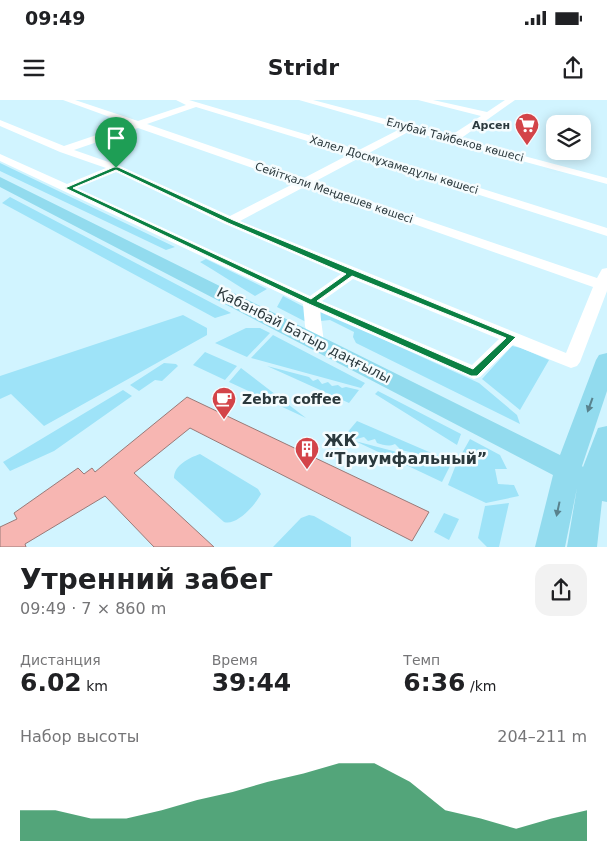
<!DOCTYPE html>
<html lang="ru">
<meta charset="utf-8">
<style>
:root{--surface:#fff;--page:#f2f2f2;--text:#202124;--muted:#757577;--accent:#0b8043}
body{margin:0;font-family:"DejaVu Sans",sans-serif;background:var(--page);color:var(--text);height:100vh;display:flex;flex-direction:column;font-size:19px;white-space:nowrap}
*{box-sizing:border-box;margin:0}
p{font-size:16px;color:var(--muted)}
.icon{flex:none;width:28px;height:28px;fill:none;stroke:currentColor;stroke-width:2;stroke-linecap:round;stroke-linejoin:round}
.map{position:relative;height:447px;overflow:hidden}
.side{display:flex;flex-direction:column;background:var(--surface);flex:1}
.side>*{flex:none}
.buttons{position:absolute;left:546px;top:15px;display:grid;gap:10px}
.buttons a{display:grid;place-items:center;width:45px;height:45px;border-radius:10px;background:var(--surface);box-shadow:0 2px 12px #0003;font-size:25px}
.pin{position:absolute;display:grid;place-items:center;width:42px;height:42px;color:#fff;margin:-51px -21px;border-radius:50% 50% 50% 0;rotate:-45deg;box-shadow:0 0 5px #0007}
.pin .icon{rotate:45deg}
.round{display:grid;place-items:center;flex:none;width:52px;height:52px;border-radius:15px;background:var(--page)}
.headline{display:flex;align-items:center;justify-content:space-between;height:85px;padding:0 20px}
h1{font-size:28px;font-weight:700;line-height:38px}
.metrics{display:grid;grid-template-columns:repeat(3,1fr);gap:8px;height:85px;padding:5px 20px}
.metrics div{display:grid;align-content:center}
.metrics b{font-size:25px;font-weight:700}
.metrics small{font-size:14px;font-weight:400}
.metrics p{font-size:14px}
.chart{height:140px;padding:10px 20px}
.chart p{display:flex;justify-content:space-between}
.chart svg{width:100%;height:90px;margin-top:5px;fill:var(--accent);opacity:.7}
.status{display:flex;justify-content:space-between;align-items:center;height:35px;padding:0 25px;background:var(--surface);direction:ltr}
.status svg{height:14px;fill:currentColor}
header{display:flex;justify-content:space-between;align-items:center;height:65px;padding:0 20px;background:var(--surface);font-size:22px;font-weight:700}
.map>svg:first-child{display:block}
.green{fill:#9ee3f8}
.building{fill:#f7b6b2;stroke:#997a78}
.lines{fill:none;stroke-linecap:round;stroke-linejoin:round}
.minor{fill:#fff;fill-rule:evenodd}
.major{fill:#92dbee;fill-rule:evenodd}
.oneway{fill:#59828d}
.route{fill:#0b8043;stroke:#fff;fill-rule:evenodd}
.labels{text-anchor:middle;dominant-baseline:central;stroke-width:5;stroke-linejoin:round;paint-order:stroke}
.far-poi-label{font-size:11px;font-weight:bold;fill:#2b393d;stroke:#f5fcfe;text-anchor:end}
.far-street-label{font-size:11px;fill:#2b393d;stroke:#f5fcfe}
.street-label{font-size:14px;fill:#2b393d;stroke:#f5fcfe}
.poi-label{font-size:14px;font-weight:bold;fill:#2b393d;stroke:#f5fcfe;text-anchor:start}
.near-poi-label{font-size:16px;font-weight:bold;fill:#2b393d;stroke:#f5fcfe;text-anchor:start}
</style>
<div class="status"><b>09:49</b><svg viewBox="0 0 49 12"><path d="M0 12V9h3v3zM5 12V6h3v6zM10 12V3h3v9zM15 12V0h3v12zM26 1h20v11H26zM47 4h2v5h-2z"/></svg></div>
<header><svg class="icon" aria-label="menu" viewBox="0 0 24 24"><path d="M4 6h16M4 12h16M4 18h16"/></svg>Stridr<svg class="icon" aria-label="share" viewBox="0 0 24 24"><path d="M12 15V3M7 8l5-5 5 5M5 13v7h14v-7"/></svg></header>
<div class="map">
<svg width="607" height="447" viewBox="0 0 607 447">
<rect width="100%" height="100%" fill="#d1f4ff"/>
<path class="green" d="M0,63L175,147L166,150L0,71Z
M10,97L231,213L215,218L2,103Z
M206,159L267,189L255,196C236,185 219,173 200,162Z
M283,196L308,209V223L277,207Z
M321,211L479,283L517,315L520,324L356,243L353,237L354,232L330,220L320,221Z
M183,215L207,228V235L44,326L11,294L0,299V276Z
M246,228H260L270,233L247,257L215,243Z
M273,235L365,283L361,288L251,258Z
M512,246L521,248L549,260L520,310L482,279Z
M205,252L237,266L225,280L193,265Z
M164,263L176,264L178,266L162,281L155,280L139,291L130,285Z
M267,266L309,277L313,281L318,279L322,284L328,282L332,286L338,285L342,288L346,287L359,290L349,303Z
M241,268L306,318L229,282Z
M123,290L132,296L54,351L10,371L3,362Z
M378,291L461,334L457,345L375,294Z
M357,321L450,361L401,350L395,344C388,347 384,345 377,343L375,339L368,341L364,337L356,339L346,334Z
M470,339L500,355L507,369H495L498,384L514,385L519,396L486,403L448,385L457,362Z
M355,341L450,366L442,382Z
M200,354L258,389L261,394C255,405 237,426 224,422L174,378C174,365 189,358 200,354Z
M509,403L499,447H487L478,438L485,406Z
M444,413L459,419L449,440L434,432Z
M309,415L314,416L351,437V447H273L301,418Z"/>
<path class="building" d="M187,297L429,412L412,441L190,328L134,373L214,447H154L105,396L25,444L26,447H0V427L17,419L14,413L78,368L84,374L92,368L95,372Z"/>
<g class="lines">
<path class="minor" d="M63,0H75L138,21L186,5L176,0H189L359,50L400,29L299,0H313L450,36L481,16L418,0H433L487,12L505,0H515L460,39L607,78V84L410,31L369,53L607,128V136L361,57L314,82L597,178L602,169L607,168V191L580,262L577,266L571,268L513,245L480,277L474,279L320,212L324,242L322,246L316,247L310,246L305,226L303,204L0,61V54L67,84L106,68L60,52L0,26V20L64,46L129,24ZM196,7L350,54L304,78L147,24ZM138,28L295,83L230,116L120,66L74,50ZM116,72L225,124L341,174L310,196L77,88ZM306,86L593,187L566,253L240,121ZM353,179L499,239L472,265L322,201Z"/>
<path class="major" d="M0,77L560,355L596,260L599,255L607,253V291L582,366L583,367L598,328L607,326V402L602,401L597,447H567L577,388L565,447H535L553,375L0,87Z"/>
</g>
<defs><path id="oneway-solid" d="M-6-.8H1V-3.2L6.5 0L1 3.2V.8H-6Z" transform="scale(1.25)"/></defs>
<g class="oneway">
<use href="#oneway-solid" transform="translate(590 305) rotate(110)"/>
<use href="#oneway-solid" transform="translate(558 409) rotate(102)"/>
</g>
<path class="route" d="M114,67H118L233,120L516,237L477,276H471L309,204L65,88ZM116,70L228,123L346,174L311,199L73,88ZM352,176L506,238L473,269L317,201Z"/>
<defs>
<symbol id="supermarket-pin" viewBox="-11 -11 22 30"><path d="M0 17L-7.5 6A9.5 9.5 0 1 1 7.5 6Z" fill="#d34449" stroke="#f5fcfe"/><path d="M-6-5.5h2.5l.6 2H6L4.5 2H-2.5L-4.4-4H-6ZM-1.5 3.2a1.3 1.3 0 1 0 .1 0ZM3 3.2a1.3 1.3 0 1 0 .1 0Z" fill="#fff"/></symbol>
<symbol id="cafe-pin" viewBox="-11 -11 22 30"><path d="M0 17L-7.5 6A9.5 9.5 0 1 1 7.5 6Z" fill="#d34449" stroke="#f5fcfe"/><path d="M-5.5-4.5H6V0H3Q3 3.5 0 3.5H-2.5Q-5.5 3.5-5.5 0ZM3-3.2v2h1.7v-2ZM-6 4.5H4V6H-6Z" fill="#fff"/></symbol>
<symbol id="building-pin" viewBox="-11 -11 22 30"><path d="M0 17L-7.5 6A9.5 9.5 0 1 1 7.5 6Z" fill="#d34449" stroke="#f5fcfe"/><path d="M-4-6H4V6H1V3H-1V6H-4ZM-2.5-4.3h1.7v1.8h-1.7ZM.8-4.3h1.7v1.8H.8ZM-2.5-1h1.7V.8h-1.7ZM.8-1h1.7V.8H.8Z" fill="#fff"/></symbol>
</defs>
<g fill-rule="evenodd">
<use href="#supermarket-pin" x="513" y="11" width="28" height="38"/>
<use href="#cafe-pin" x="210" y="285" width="28" height="38"/>
<use href="#building-pin" x="293" y="335" width="28" height="38"/>
</g>
<g class="labels">
<g class="far-poi-label">
<text x="510" y="25">Арсен</text>
</g>
<g class="far-street-label">
<text transform="translate(455 40) rotate(15)">Елубай Тайбеков көшесі</text>
<text transform="translate(394 65) rotate(17)">Халел Досмұхамедұлы көшесі</text>
<text transform="translate(334 93) rotate(19)">Сейітқали Меңдешев көшесі</text>
</g>
<g class="street-label">
<text transform="translate(304 235) rotate(27)">Қабанбай Батыр даңғылы</text>
</g>
<g class="poi-label">
<text x="242" y="299">Zebra coffee</text>
</g>
<g class="near-poi-label">
<text x="324" y="340">ЖК<tspan x="324" dy="18">“Триумфальный”</tspan></text>
</g>
</g>
</svg>
<div class="buttons">
<a><svg class="icon" aria-label="layers" viewBox="0 0 24 24"><path d="M12 4l9 5-9 5-9-5zM3 14l9 5 9-5"/></svg></a>
</div>
<div class="pin" style="left:116px;top:68px;background:#1e9e55"><svg class="icon" aria-label="arrive" viewBox="0 0 24 24"><path d="M6 21V4h12l-3 4 3 4H6"/></svg></div>
</div>
<section class="side">
<div class="headline"><div><h1>Утренний забег</h1><p>09:49 · 7 × 860 m</p></div><a class="round"><svg class="icon" aria-label="share" viewBox="0 0 24 24"><path d="M12 15V3M7 8l5-5 5 5M5 13v7h14v-7"/></svg></a></div>
<div class="metrics">
<div><p>Дистанция</p><b>6.02<small> km</small></b></div>
<div><p>Время</p><b>39:44</b></div>
<div><p>Темп</p><b>6:36<small> /km</small></b></div>
</div>
<div class="chart"><p><span>Набор высоты</span>204–211 m</p>
<svg viewBox="0 0 160 44" preserveAspectRatio="none"><path d="M0 44V29L10 29L20 33L30 33L40 29L50 24L60 20L70 15L80 11L90 6L100 6L110 15L120 29L130 33L140 38L150 33L160 29V44z"/></svg>
</div>
</section>
